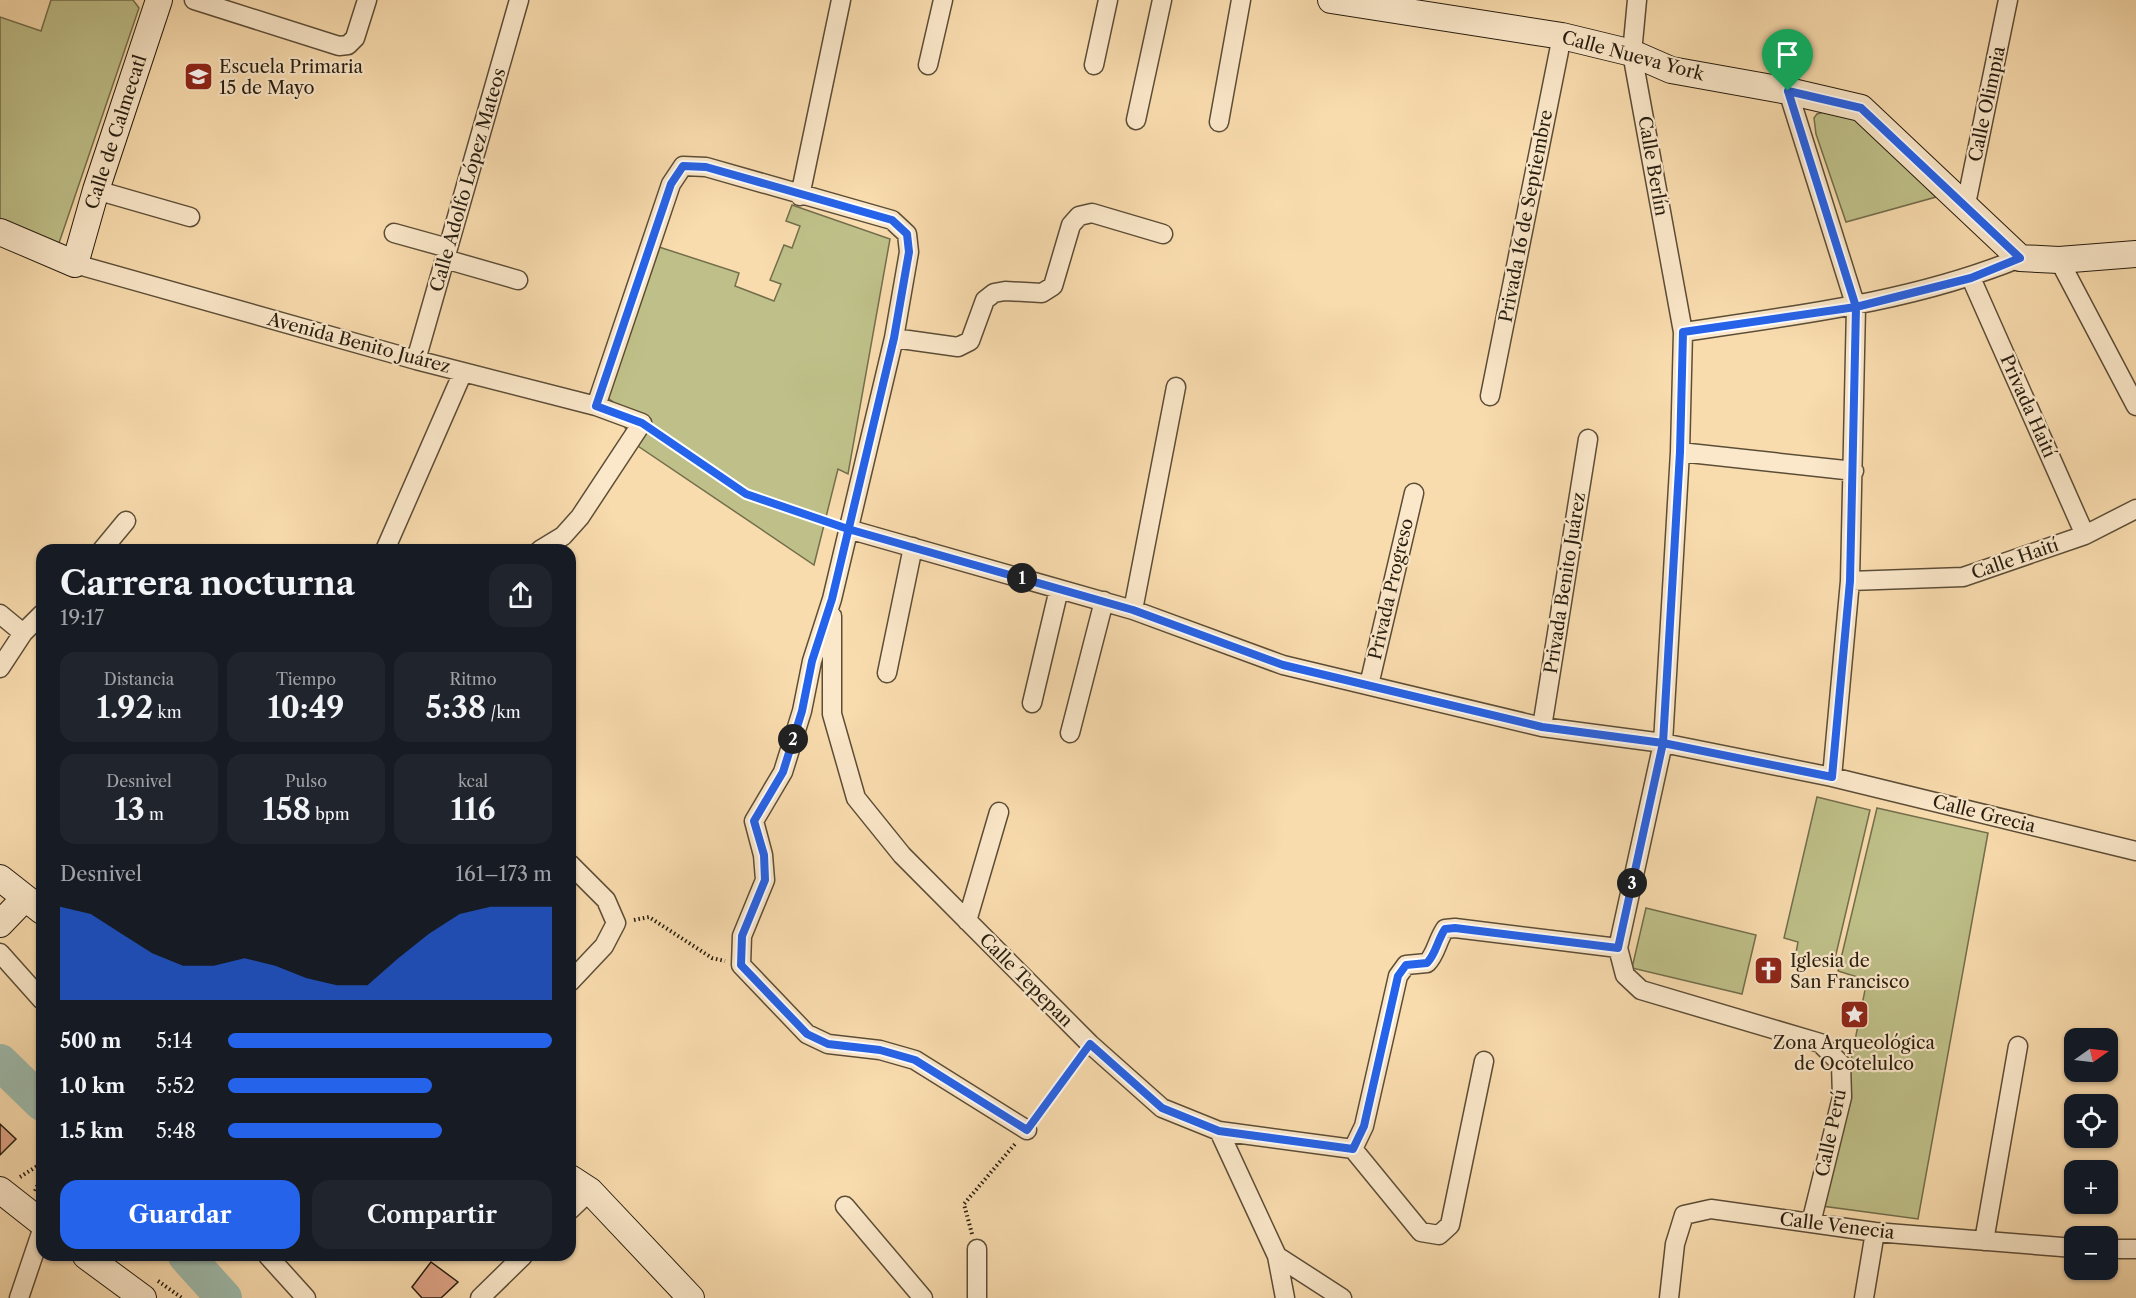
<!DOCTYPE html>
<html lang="es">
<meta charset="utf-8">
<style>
:root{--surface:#171b24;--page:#20242c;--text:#f1f3f6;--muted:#9ea1a6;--accent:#2563eb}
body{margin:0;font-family:"Libre Caslon Text",serif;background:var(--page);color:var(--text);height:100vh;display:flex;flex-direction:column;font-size:22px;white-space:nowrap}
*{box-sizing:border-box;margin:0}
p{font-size:20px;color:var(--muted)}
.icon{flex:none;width:33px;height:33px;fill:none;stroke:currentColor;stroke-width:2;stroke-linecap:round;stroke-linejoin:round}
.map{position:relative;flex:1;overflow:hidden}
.drawer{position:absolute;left:36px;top:544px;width:540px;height:717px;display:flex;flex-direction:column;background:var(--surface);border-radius:18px;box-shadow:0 2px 4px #0004}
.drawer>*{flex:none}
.needle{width:39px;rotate:76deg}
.fabs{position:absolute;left:2064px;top:1028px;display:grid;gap:12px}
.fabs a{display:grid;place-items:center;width:54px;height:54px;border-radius:12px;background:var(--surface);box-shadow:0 2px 4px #0004;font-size:30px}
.pin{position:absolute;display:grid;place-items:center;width:51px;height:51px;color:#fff;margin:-62px -26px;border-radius:50% 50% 50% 0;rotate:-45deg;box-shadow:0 0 6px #0007}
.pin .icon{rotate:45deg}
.km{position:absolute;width:30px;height:30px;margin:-15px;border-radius:50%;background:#222;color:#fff;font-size:16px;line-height:30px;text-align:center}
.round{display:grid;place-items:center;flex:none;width:63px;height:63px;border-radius:18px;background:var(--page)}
.summary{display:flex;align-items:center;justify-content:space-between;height:102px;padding:0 24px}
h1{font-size:33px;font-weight:800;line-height:45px}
.metrics{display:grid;grid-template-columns:repeat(3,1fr);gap:9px;height:102px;padding:6px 24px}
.metrics div{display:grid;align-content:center;border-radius:15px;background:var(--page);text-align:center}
.metrics b{font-size:30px;font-weight:800}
.metrics small{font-size:16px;font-weight:400}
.metrics p{font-size:16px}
.chart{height:168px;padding:12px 24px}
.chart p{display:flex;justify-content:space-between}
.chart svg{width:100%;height:108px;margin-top:6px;fill:var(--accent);opacity:.7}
.cta{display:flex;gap:12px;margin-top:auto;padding:12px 24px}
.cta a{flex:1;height:69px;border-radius:18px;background:var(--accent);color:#fff;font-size:24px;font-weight:800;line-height:69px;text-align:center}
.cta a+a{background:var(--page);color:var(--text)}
ul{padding:0 24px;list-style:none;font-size:20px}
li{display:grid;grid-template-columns:96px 72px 1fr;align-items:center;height:45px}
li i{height:15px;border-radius:8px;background:var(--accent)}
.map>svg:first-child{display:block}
.green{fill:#bfc089;stroke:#736e4c;stroke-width:1.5}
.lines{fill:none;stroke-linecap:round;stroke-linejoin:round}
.river{stroke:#9ebbad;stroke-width:36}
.building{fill:#dea385;stroke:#271d0f;stroke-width:1.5}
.street-casing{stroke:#5c4d37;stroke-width:21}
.secondary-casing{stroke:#271d0f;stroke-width:28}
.path{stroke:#271d0f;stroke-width:4;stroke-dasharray:1.5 3;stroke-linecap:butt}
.street{stroke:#fbe8ca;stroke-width:18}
.secondary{stroke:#fbe8ca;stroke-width:26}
.route-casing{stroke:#fff;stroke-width:12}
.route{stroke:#2563eb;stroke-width:8}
.labels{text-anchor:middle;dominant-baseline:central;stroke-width:4.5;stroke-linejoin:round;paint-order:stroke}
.street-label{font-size:18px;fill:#271d0f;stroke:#fbe8ca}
.poi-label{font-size:18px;fill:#271d0f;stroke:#fbe8ca;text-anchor:start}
</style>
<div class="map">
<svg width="2136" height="1298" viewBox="0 0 2136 1298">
<rect width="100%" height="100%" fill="#f9dcae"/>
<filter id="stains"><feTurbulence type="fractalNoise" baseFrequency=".00333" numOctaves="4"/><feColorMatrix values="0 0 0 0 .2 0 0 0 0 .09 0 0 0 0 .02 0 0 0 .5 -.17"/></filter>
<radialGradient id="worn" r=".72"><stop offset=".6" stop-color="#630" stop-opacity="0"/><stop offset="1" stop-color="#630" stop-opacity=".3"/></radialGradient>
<path class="green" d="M51,0H133L139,8L58,246L0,220V17L41,31Z
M1827,111L1859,120L1936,197L1846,222L1816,134L1814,118L1817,114Z
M792,205L890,239L848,474L838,469L814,565L632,442L612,401L606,397L656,246L739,273L735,286L774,301L781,284L770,280L784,245L792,248L800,226L786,221Z
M1817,797L1870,810L1833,967L1795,958L1798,942L1784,938Z
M1877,808L1988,833L1918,1219L1822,1206L1867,980L1838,971Z
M1646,908L1756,935L1742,994L1632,968Z"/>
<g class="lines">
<path class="river" d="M0,1062L42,1103
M186,1256L224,1298"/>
</g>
<path class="building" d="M0,1124L16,1139L0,1155Z
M431,1262L458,1282L441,1298H422L412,1287Z"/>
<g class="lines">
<defs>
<path id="street" d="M194,0L339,46L348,45L355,38L367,0
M1637,0L1632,53L1683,332L1680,452L1663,743L1618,948L1625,975L1641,990L1820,1043L1841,1064L1842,1097L1811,1223
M928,65L943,0
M1094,65L1108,0
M1788,91L1856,307L1850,581L1832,777
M1136,120L1162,0
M1219,122L1241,0
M96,190L190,217
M800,196L841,0
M1965,209L2008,0
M394,233L448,248
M445,259L518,280
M2059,260L2136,406
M75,264L416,360L596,406L642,423L580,517L563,536L540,550
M1971,278L2085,535
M1683,332C1798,315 1912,302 2020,258
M894,338L958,347L970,341L985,300L994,293L1005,291L1042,293L1053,286L1071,225L1079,216L1092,213L1163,234
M416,360L519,0
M1490,396L1562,36
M596,406L671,184L683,166L706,167L892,220L907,234L909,252L894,338L832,599L812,661L802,711L783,772L754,821L763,855L765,880L742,936L741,965L807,1034L828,1044L880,1050L915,1060L1027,1130
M1680,452L1854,471
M848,529L1133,610L1283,665L1542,727L1663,743L1832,777L2136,851
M102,550L126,521
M385,550L463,372
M1850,581L1963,577L2085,535L2136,509
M1133,610L1176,387
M0,614L23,633
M832,616V714L856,798L902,855L1090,1044L1162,1108L1219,1131L1353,1149
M0,668L23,633L42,614
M887,673L913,547
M1369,685L1414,493
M1032,703L1059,589
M1542,727L1588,439
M1070,733L1104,601
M570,864L606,900L616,923L604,946L570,982
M967,921L999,812
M0,953L42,1000
M1219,1131L1277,1256L1285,1298
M1353,1149L1364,1126L1398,976L1406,965L1427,963C1436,954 1437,941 1445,929L1455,928L1618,948
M1353,1149L1421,1232L1439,1235L1450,1225L1484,1061
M845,1206L923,1298
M570,1210L590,1191
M1984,1241L2018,1046
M2108,1249H2136
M268,1256L306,1298
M1277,1256L1342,1298
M19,1298L42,1230
M480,1298L523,1256
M977,1298V1249
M1669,1298L1675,1244L1684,1215L1711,1209L1875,1232L2074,1248
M1864,1298L1875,1232"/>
<path id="secondary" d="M1331,0L1562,36L1632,53L1671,70L1788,91L1861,108L2020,258L2059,260L2136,254
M0,232L75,264L96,190L159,0
M0,878L42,911
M0,924L25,898
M570,1178L590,1191L691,1298
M0,1190L42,1223
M86,1256L143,1298"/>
</defs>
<use href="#street" class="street-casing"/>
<use href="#secondary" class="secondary-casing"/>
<path class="path" d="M655,432L746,494L833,524
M634,920L649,917L712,958L725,961
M1037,1117L1080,1058
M20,1177L42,1163
M35,1191L42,1175
M972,1234L964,1204L1015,1144
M158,1281L182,1298"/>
<use href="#street" class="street"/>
<use href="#secondary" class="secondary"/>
</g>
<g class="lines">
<defs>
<path id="route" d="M1788,91L1856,307L1683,332L1680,452L1663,743L1542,727L1283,665L1133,610L848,529L746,494L642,423L596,406L671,184L683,166L706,167L892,220L907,234L909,252L894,338L832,599L812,661L802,711L783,772L754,821L764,855L765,880L742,936L741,965L807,1034L828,1044L880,1050L915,1060L1027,1130L1090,1044L1162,1108L1219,1131L1353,1149L1364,1126L1398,976L1406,965L1427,963C1436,954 1437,941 1445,929L1455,928L1618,948L1663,743L1832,777L1850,581L1856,307L1971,278L2020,258L1861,108L1788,91"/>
</defs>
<use href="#route" class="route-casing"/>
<use href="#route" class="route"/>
</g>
<defs>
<symbol id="school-square" viewBox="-11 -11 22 22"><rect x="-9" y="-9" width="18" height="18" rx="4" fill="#8f2418" stroke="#fbe8ca"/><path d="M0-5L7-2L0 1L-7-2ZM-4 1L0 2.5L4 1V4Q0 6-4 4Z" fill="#fff"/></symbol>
<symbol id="church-square" viewBox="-11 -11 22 22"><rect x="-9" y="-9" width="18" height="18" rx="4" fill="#8f2418" stroke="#fbe8ca"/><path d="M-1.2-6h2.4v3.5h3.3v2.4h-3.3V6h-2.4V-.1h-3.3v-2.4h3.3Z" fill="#fff"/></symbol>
<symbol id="sight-square" viewBox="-11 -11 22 22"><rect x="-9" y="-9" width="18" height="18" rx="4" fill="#8f2418" stroke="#fbe8ca"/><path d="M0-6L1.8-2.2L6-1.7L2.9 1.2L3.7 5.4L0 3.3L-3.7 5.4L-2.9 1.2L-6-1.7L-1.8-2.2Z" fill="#fff"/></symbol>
</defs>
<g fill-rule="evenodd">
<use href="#school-square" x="182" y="60" width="33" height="33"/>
<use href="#church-square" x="1752" y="954" width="33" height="33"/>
<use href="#sight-square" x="1838" y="998" width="33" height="33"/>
</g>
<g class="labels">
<g class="street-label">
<text transform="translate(1633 56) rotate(15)">Calle Nueva York</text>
<text transform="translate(1987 104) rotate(-78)">Calle Olimpia</text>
<text transform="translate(116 132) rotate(-72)">Calle de Calmecatl</text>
<text transform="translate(1653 166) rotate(80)">Calle Berlín</text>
<text transform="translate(468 180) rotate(-74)">Calle Adolfo López Mateos</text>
<text transform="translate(1526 216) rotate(-79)">Privada 16 de Septiembre</text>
<text transform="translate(359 343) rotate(15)">Avenida Benito Juárez</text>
<text transform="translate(2028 406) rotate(66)">Privada Haití</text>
<text transform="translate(2015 559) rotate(-19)">Calle Haití</text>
<text transform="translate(1565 583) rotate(-81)">Privada Benito Juárez</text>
<text transform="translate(1391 589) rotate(-77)">Privada Progreso</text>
<text transform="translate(1984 814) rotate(14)">Calle Grecia</text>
<text transform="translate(1026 980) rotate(45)">Calle Tepepan</text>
<text transform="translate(1831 1133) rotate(-78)">Calle Perú</text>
<text transform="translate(1837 1226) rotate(7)">Calle Venecia</text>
</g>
<g class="poi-label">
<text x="219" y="67">Escuela Primaria<tspan x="219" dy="21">15 de Mayo</tspan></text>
<text x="1790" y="961">Iglesia de<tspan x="1790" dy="21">San Francisco</tspan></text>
<text x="1854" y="1043" text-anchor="middle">Zona Arqueológica<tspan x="1854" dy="21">de Ocotelulco</tspan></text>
</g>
</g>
<rect width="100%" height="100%" filter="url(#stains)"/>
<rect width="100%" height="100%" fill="url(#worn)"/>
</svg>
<div class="fabs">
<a><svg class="needle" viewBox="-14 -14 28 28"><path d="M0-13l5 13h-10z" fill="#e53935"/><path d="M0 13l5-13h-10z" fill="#9ea1a6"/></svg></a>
<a><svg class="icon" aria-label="locate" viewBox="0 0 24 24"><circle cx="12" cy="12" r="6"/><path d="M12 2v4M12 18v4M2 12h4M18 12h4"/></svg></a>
<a>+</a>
<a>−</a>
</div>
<div class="pin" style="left:1788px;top:91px;background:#1e9e55"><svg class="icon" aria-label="arrive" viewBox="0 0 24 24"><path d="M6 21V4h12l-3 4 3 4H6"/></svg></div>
<b class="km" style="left:1022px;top:578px">1</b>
<b class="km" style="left:793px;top:739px">2</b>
<b class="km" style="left:1632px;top:883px">3</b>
<section class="drawer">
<div class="summary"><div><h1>Carrera nocturna</h1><p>19:17</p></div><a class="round"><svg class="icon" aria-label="share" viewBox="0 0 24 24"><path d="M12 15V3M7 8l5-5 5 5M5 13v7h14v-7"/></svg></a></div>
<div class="metrics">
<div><p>Distancia</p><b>1.92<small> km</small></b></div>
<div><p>Tiempo</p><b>10:49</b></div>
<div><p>Ritmo</p><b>5:38<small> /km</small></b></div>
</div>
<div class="metrics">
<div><p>Desnivel</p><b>13<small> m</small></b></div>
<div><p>Pulso</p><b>158<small> bpm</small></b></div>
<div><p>kcal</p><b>116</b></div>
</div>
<div class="chart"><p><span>Desnivel</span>161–173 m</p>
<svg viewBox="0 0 160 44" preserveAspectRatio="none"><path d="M0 44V6L10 9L20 17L30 25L40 30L50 30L60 27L70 30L80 35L90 38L100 38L110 27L120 17L130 9L140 6L150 6L160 6V44z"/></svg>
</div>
<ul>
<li><b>500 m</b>5:14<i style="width:100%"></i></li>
<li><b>1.0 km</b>5:52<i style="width:63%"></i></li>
<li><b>1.5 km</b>5:48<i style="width:66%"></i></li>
</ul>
<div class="cta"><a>Guardar</a><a>Compartir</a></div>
</section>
</div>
